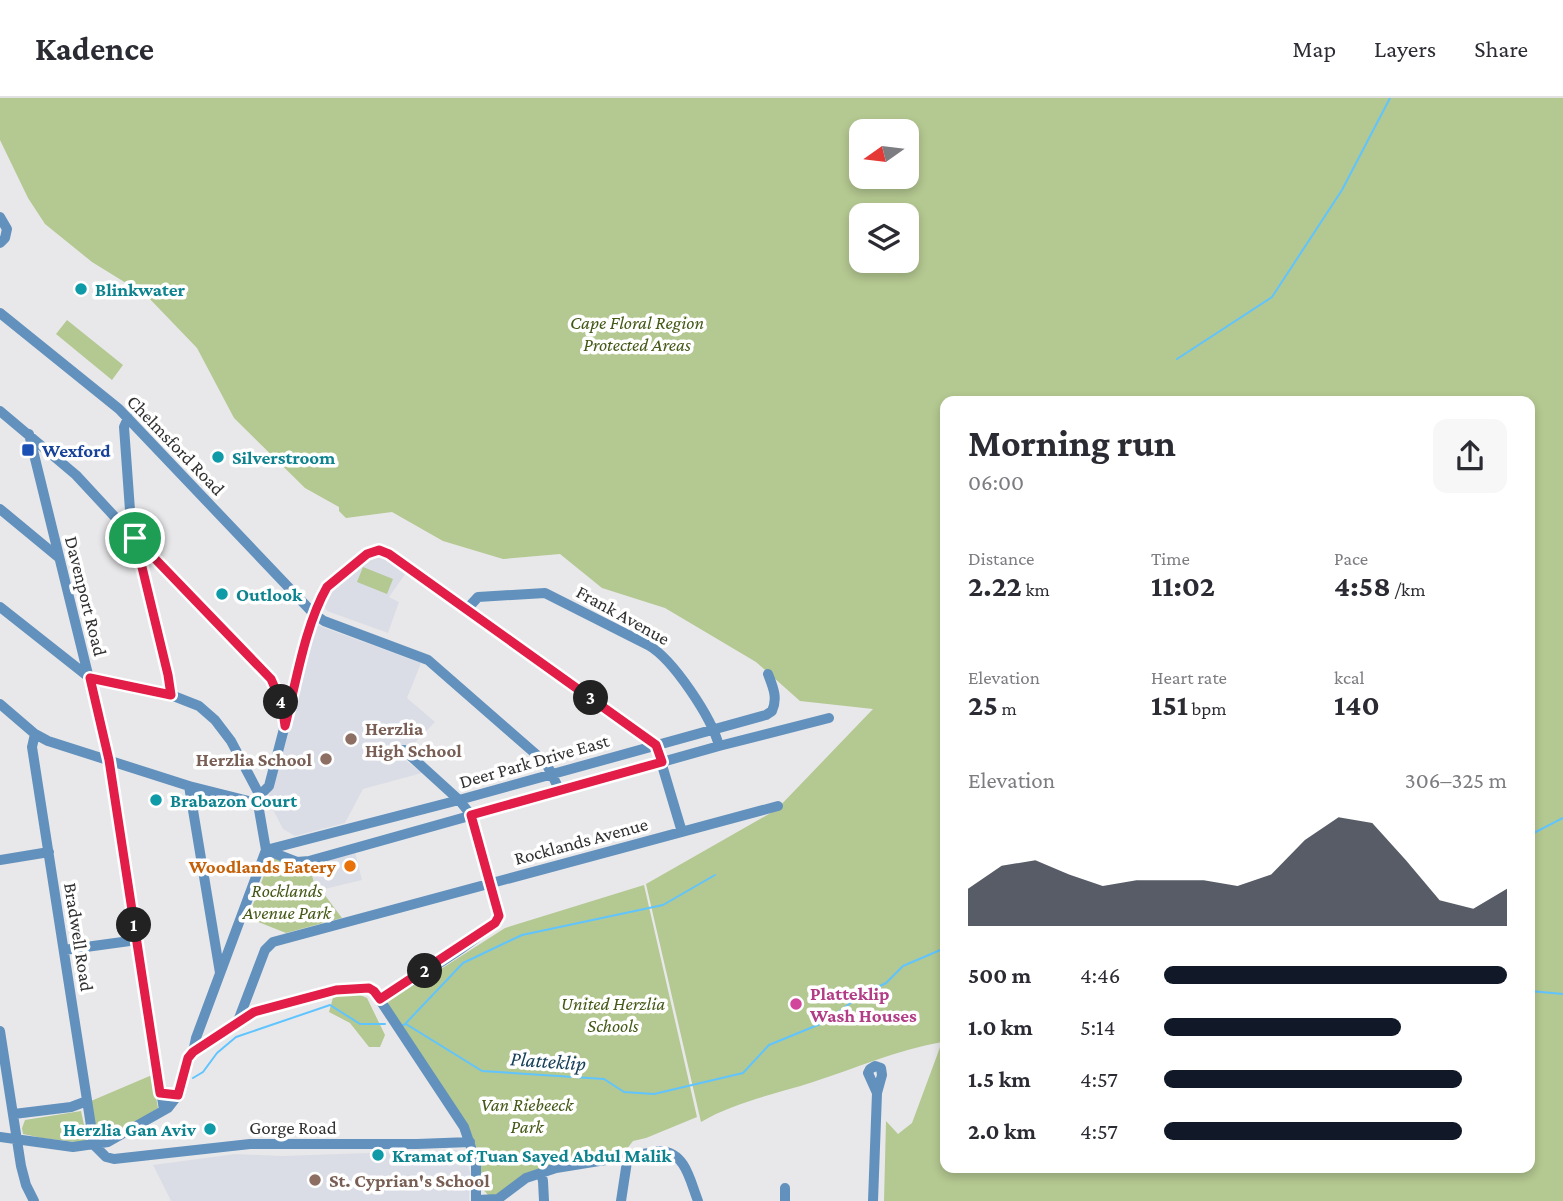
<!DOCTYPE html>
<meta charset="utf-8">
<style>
:root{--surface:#fff;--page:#f7f7f7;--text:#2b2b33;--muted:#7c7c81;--line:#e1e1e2;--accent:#111827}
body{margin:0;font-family:"Crimson Pro",serif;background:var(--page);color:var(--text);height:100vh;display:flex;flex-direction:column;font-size:26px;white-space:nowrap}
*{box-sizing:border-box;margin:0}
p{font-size:23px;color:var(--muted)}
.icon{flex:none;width:38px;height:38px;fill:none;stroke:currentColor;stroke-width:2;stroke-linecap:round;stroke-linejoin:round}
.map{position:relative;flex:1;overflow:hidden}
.details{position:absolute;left:940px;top:298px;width:595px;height:777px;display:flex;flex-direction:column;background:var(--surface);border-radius:14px;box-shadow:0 4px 10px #0003}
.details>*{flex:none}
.needle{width:46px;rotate:256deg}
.buttons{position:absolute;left:849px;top:21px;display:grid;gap:14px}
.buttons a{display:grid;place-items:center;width:70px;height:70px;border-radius:14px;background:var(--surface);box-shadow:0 4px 10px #0003;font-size:35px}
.pin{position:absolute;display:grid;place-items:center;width:60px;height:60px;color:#fff;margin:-30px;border:4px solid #fff;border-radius:50%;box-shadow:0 2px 7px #0007}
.km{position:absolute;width:35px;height:35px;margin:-18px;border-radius:50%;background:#222;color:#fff;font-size:19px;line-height:35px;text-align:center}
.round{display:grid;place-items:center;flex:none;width:74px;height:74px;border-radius:14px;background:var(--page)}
.head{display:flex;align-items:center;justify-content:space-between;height:119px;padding:0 28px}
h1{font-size:38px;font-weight:700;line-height:52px}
.stats{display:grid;grid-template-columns:repeat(3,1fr);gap:10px;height:119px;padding:7px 28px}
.stats div{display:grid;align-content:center}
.stats b{font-size:30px;font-weight:700}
.stats small{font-size:19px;font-weight:400}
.stats p{font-size:19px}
.chart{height:196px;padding:14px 28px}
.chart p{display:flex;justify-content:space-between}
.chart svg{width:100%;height:126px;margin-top:7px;fill:var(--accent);opacity:.7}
ul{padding:0 28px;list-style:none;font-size:23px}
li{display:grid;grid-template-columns:112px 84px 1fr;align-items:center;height:52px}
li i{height:18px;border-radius:9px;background:var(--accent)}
header{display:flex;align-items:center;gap:42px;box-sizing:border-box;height:98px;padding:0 35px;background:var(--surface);border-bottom:2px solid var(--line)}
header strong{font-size:33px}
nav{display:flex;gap:38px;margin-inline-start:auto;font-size:24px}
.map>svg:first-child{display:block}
.built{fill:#dbdde6}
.green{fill:#b4c891;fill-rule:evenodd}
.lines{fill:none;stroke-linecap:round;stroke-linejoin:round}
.stream{stroke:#60c4fe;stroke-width:2}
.minor{stroke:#6391bd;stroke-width:10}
.route-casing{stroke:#fff;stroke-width:14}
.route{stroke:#e11d48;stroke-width:9}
.culture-dot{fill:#0f9aa8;stroke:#fff;stroke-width:2.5}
.transit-dot{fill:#1a4fb4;stroke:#fff;stroke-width:2.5}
.education-dot{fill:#8d6e63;stroke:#fff;stroke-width:2.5}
.food-dot{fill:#e8710a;stroke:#fff;stroke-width:2.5}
.hotel-dot{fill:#d1479c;stroke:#fff;stroke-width:2.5}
.labels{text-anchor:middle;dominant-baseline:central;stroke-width:7;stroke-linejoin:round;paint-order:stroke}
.culture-label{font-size:19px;font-weight:bold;fill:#0d838f;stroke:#fff;text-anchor:start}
.park-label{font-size:19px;font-style:italic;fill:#445816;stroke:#fff}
.street-label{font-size:19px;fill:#303031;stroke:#fff}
.transit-label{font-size:19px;font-weight:bold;fill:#164399;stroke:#fff;text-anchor:start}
.education-label{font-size:19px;font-weight:bold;fill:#785e54;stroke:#fff;text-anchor:start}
.food-label{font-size:19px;font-weight:bold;fill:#c56008;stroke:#fff;text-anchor:end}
.hotel-label{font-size:19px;font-weight:bold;fill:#b23c85;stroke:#fff;text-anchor:start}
.water-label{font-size:21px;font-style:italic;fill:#174159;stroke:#fff}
</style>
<header>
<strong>Kadence</strong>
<nav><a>Map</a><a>Layers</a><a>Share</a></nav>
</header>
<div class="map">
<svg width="1563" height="1103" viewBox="0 0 1563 1103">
<rect width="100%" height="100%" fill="#e8e8ea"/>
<path class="built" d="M373,457L381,458L406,475L389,499L399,504L388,535L327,513L324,508L329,495Z
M317,527L421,565L407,600L435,624L401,659L422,675L363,691L345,725L295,738L283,731L268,702Z
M354,750L362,782L316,793L309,763Z
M456,1052L466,1057L470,1075L469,1103H171L153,1067L235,1056L281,1058Z"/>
<path class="green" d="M0,0H1563V1103H884L886,1023L898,1036L912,1025L942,944C896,952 857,970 813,984C776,996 735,1004 701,1024L646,786L776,712L873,611L800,603L756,564L665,510L602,490L560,456L503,461L443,443L392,414L346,420L339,413V409L305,390L234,320L197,250L147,198L92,164L45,126L28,100L0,42ZM861,33H906V79H861ZM861,117H906V163H861ZM945,303H1530V1069H945Z
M67,222L123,267L112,282L56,236Z
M363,469L393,481L387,496L357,484Z
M274,760L301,770L310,769L316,793L321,792L342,820L286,835L248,820L266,772Z
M644,787L697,1019L646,1040L633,1043L626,1052L559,1064L498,1097H488L482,1090L476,1049L388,906L389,901L411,885H419L505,830Z
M351,893L367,900L385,937L380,949H369L350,925L329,914L334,896Z
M152,977L158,1010C141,1020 115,1043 96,1039L91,1003Z
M81,1013L87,1041L84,1045L42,1040L23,1036L22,1030L25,1022Z"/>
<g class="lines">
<path class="stream" d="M1177,261L1272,199L1342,92L1390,0
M1530,737L1563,720
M1530,893L1563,896
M406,925L463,865L522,837L663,807L715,777
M403,927L406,926L482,973L604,981L624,994L654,996L743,975L769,947L825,924L860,898L886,885L903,868L945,850
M193,980L203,974L217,955L236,939L330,907L360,926H385"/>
<path class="minor" d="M0,119L7,131L5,140L0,145
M0,215L119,311L314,516L324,523L428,562L546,665L560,693
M0,313L76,377L152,459L261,569L278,594L284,621
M128,320L124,329L131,426L168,577L171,597
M29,336L109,662L164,1012
M0,411L58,459
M0,509L90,580L171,597L199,608L215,622L231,643L259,696
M467,511L478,499L545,495L648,547C673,561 712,620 719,648
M0,606L35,636L48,643L189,688L256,705
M35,636L32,649L94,1047
M189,688L220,875
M266,752L297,764L309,763L719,648L829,620
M266,752L459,702L766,617L772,613C778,600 773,589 768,576
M0,762L49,754
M64,852L137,842
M380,902C406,885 486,840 499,818L471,717L459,702L404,652
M238,923L265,852L273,844L778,708
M0,933L21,1068L26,1087L34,1103
M193,954L196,940L266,752L257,700L269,688L314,516L319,503L327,489L374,452L383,453L410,471L656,647L682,734
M875,968L881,970L882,977L877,995L868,975L870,971Z
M14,1016L71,1009L87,1003
M0,1039L73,1049L108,1044L168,1010L178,997L185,969L193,954L254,913L327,893L369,890L374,893L464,1029L476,1064V1103
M94,1047L106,1059L114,1061L250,1046H417L470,1044
M541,1075L543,1083L544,1103
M477,1102L498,1101L526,1080L556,1070L661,1053C686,1055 690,1083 698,1103
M621,1103L628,1057
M785,1103V1090
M873,1103L877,995"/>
</g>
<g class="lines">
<defs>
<path id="route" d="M135,440L271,581L282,606L285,628C296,585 305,527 327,489L367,456L379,452L389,456L656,647L662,664L471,717L499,818L495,825L380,901L374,893L369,890L336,892L254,914L193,954L188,960L178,997L160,995L109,662L90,580L171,597L168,577Z"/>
</defs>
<use href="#route" class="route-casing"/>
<use href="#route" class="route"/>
</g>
<g class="culture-dot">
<circle cx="81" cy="191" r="7"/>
<circle cx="218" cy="359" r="7"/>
<circle cx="222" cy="496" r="7"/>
<circle cx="156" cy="702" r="7"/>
<circle cx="210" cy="1031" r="7"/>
<circle cx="378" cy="1057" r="7"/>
</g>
<rect class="transit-dot" x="21" y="345" width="14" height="14" rx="3.5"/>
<g class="education-dot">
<circle cx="351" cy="641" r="7"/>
<circle cx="326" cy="661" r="7"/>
<circle cx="315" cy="1082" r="7"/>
</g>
<circle class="food-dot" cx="350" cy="768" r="7"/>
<circle class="hotel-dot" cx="796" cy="906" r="7"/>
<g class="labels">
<g class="culture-label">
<text x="95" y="191">Blinkwater</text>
<text x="232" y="359">Silverstroom</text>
<text x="236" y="496">Outlook</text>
<text x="170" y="702">Brabazon Court</text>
<text x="196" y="1031" text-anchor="end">Herzlia Gan Aviv</text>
<text x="392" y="1057">Kramat of Tuan Sayed Abdul Malik</text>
</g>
<g class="park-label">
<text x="637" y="224">Cape Floral Region<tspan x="637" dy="22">Protected Areas</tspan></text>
<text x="287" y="792">Rocklands<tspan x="287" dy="22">Avenue Park</tspan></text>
<text x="613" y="905">United Herzlia<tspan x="613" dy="22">Schools</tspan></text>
<text x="527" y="1006">Van Riebeeck<tspan x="527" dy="22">Park</tspan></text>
</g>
<g class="street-label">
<text transform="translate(176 347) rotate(46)">Chelmsford Road</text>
<text transform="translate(86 498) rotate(76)">Davenport Road</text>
<text transform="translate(623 517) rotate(29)">Frank Avenue</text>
<text transform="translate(534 663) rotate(-16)">Deer Park Drive East</text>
<text transform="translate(581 743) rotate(-15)">Rocklands Avenue</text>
<text transform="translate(79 839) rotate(81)">Bradwell Road</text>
<text x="293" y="1029">Gorge Road</text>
</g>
<g class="transit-label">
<text x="42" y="352">Wexford</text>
</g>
<g class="education-label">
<text x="365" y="630">Herzlia<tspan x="365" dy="22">High School</tspan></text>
<text x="312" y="661" text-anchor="end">Herzlia School</text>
<text x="329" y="1082">St. Cyprian's School</text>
</g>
<g class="food-label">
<text x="336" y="768">Woodlands Eatery</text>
</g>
<g class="hotel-label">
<text x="810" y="895">Platteklip<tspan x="810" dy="22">Wash Houses</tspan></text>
</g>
<g class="water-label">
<text transform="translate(548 963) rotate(4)">Platteklip</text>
</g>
</g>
</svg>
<div class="buttons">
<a><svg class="needle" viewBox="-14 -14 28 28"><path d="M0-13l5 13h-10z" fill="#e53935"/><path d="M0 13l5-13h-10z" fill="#7c7c81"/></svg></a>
<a><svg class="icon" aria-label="layers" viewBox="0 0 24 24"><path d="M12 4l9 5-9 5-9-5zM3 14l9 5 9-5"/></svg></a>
</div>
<div class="pin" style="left:135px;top:440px;background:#1e9e55"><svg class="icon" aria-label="arrive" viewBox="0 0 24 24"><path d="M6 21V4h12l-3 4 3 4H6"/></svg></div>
<b class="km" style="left:134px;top:827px">1</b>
<b class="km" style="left:425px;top:873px">2</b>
<b class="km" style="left:591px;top:600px">3</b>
<b class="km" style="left:281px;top:604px">4</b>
<section class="details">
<div class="head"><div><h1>Morning run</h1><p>06:00</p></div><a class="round"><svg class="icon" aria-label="share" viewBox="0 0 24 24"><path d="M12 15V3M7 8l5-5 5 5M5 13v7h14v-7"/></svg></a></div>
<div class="stats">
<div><p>Distance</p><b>2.22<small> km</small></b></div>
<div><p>Time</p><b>11:02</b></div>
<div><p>Pace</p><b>4:58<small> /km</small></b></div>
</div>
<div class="stats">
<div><p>Elevation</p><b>25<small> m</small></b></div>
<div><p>Heart rate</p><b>151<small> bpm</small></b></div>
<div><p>kcal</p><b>140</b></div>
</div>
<div class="chart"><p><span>Elevation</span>306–325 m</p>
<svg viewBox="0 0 160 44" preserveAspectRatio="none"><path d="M0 44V31L10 23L20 21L30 26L40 30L50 28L60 28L70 28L80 30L90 26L100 14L110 6L120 8L130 21L140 35L150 38L160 31V44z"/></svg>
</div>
<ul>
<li><b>500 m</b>4:46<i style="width:100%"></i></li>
<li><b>1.0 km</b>5:14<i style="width:69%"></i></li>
<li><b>1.5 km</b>4:57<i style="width:87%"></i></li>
<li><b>2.0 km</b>4:57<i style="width:87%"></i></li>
</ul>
</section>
</div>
